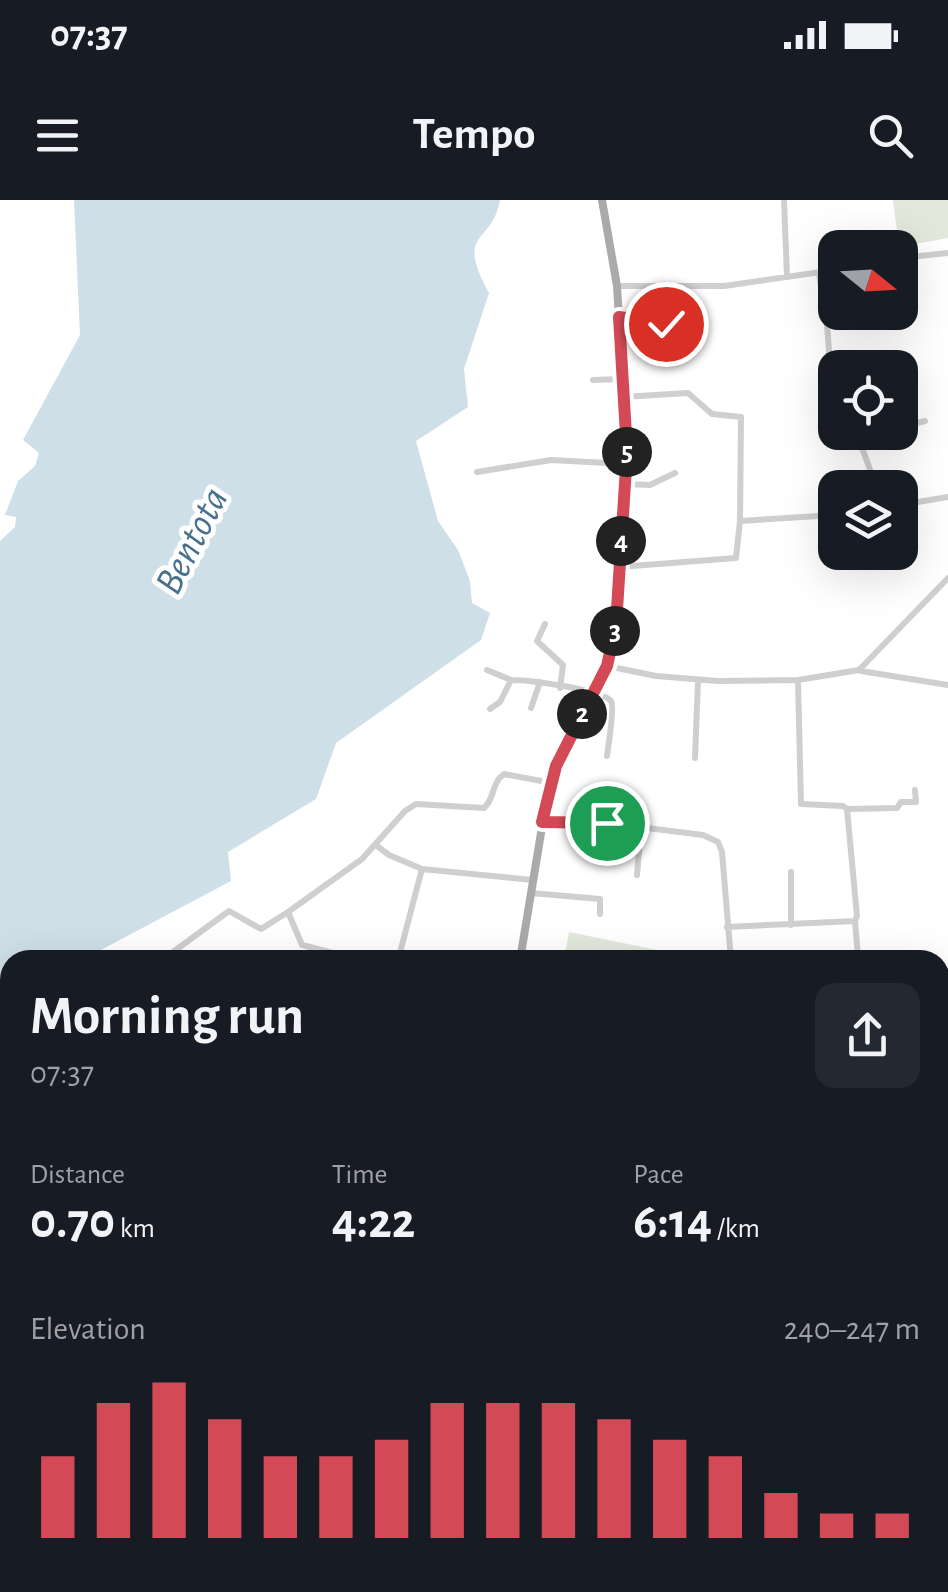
<!DOCTYPE html>
<meta charset="utf-8">
<style>
:root{--surface:#171b24;--page:#242831;--text:#f1f3f6;--muted:#9ea1a6;--accent:#d34a56}
body{margin:0;font-family:"Alegreya Sans",sans-serif;background:var(--page);color:var(--text);height:100vh;display:flex;flex-direction:column;font-size:38px;white-space:nowrap}
*{box-sizing:border-box;margin:0}
p{font-size:32px;color:var(--muted)}
.icon{flex:none;width:55px;height:55px;fill:none;stroke:currentColor;stroke-width:2;stroke-linecap:round;stroke-linejoin:round}
.map{position:relative;flex:1;overflow:hidden}
.drawer{position:absolute;left:0px;top:750px;width:950px;height:642px;display:flex;flex-direction:column;background:var(--surface);border-radius:30px 30px 0 0;box-shadow:0 10px 40px #0002}
.drawer>*{flex:none}
.needle{width:65px;rotate:108deg}
.buttons{position:absolute;left:818px;top:30px;display:grid;gap:20px}
.buttons a{display:grid;place-items:center;width:100px;height:100px;border-radius:20px;background:var(--surface);box-shadow:0 10px 40px #0002;font-size:50px}
.pin{position:absolute;display:grid;place-items:center;width:85px;height:85px;color:#fff;margin:-42px;border:5px solid #fff;border-radius:50%;box-shadow:0 2px 10px #0007}
.km{position:absolute;width:50px;height:50px;margin:-25px;border-radius:50%;background:#222;color:#fff;font-size:28px;line-height:50px;text-align:center}
.round{display:grid;place-items:center;flex:none;width:105px;height:105px;border-radius:20px;background:var(--page)}
.overview{display:flex;align-items:center;justify-content:space-between;height:170px;padding:0 30px}
h1{font-size:55px;font-weight:700;line-height:75px}
.figures{display:grid;grid-template-columns:repeat(3,1fr);gap:15px;height:170px;padding:10px 30px}
.figures div{display:grid;align-content:center}
.figures b{font-size:50px;font-weight:700}
.figures small{font-size:28px;font-weight:400}
.figures p{font-size:28px}
.chart{height:280px;padding:20px 30px}
.chart p{display:flex;justify-content:space-between}
.chart svg{width:100%;height:180px;margin-top:10px;stroke:var(--accent);stroke-width:6}
.status{display:flex;justify-content:space-between;align-items:center;height:70px;padding:0 50px;background:var(--surface);direction:ltr}
.status svg{height:28px;fill:currentColor}
header{display:flex;justify-content:space-between;align-items:center;height:130px;padding:0 30px;background:var(--surface);font-size:45px;font-weight:700}
.map>svg:first-child{display:block}
.green{fill:#e2e8dc}
.water{fill:#cedfe8}
.lines{fill:none;stroke-linecap:round;stroke-linejoin:round}
.minor{stroke:#cfcfcf;stroke-width:6}
.major{stroke:#aaa;stroke-width:8}
.route-casing{stroke:#fff;stroke-width:20}
.route{stroke:#d34a56;stroke-width:12}
.labels{text-anchor:middle;dominant-baseline:central;stroke-width:10;stroke-linejoin:round;paint-order:stroke}
.water-label{font-size:40px;font-style:italic;fill:#48728c;stroke:#fff}
</style>
<div class="status"><b>07:37</b><svg viewBox="0 0 49 12"><path d="M0 12V9h3v3zM5 12V6h3v6zM10 12V3h3v9zM15 12V0h3v12zM26 1h20v11H26zM47 4h2v5h-2z"/></svg></div>
<header><svg class="icon" aria-label="menu" viewBox="0 0 24 24"><path d="M4 6h16M4 12h16M4 18h16"/></svg>Tempo<svg class="icon" aria-label="search" viewBox="0 0 24 24"><circle cx="10" cy="10" r="6"/><path d="M15 15l6 6"/></svg></header>
<div class="map">
<svg width="948" height="1392" viewBox="0 0 948 1392">
<rect width="100%" height="100%" fill="#fff"/>
<path class="green" d="M893,0H948V38L899,47Z
M569,732L667,752L665,760H564Z"/>
<path class="water" d="M74,0H500C492,46 454,29 489,93L464,169L468,207L416,241L438,321L458,350L470,381L472,403L490,413L481,440L336,543L316,599L228,652L231,681L82,760H10V798L0,804V341L15,327L16,317L5,315L18,281L35,266L39,253L23,240L80,135Z"/>
<g class="lines">
<path class="minor" d="M784,0L787,77
M900,58L948,53
M819,73L827,124L835,232
M617,86H724L835,70
M619,117L692,125
M593,180L622,179
M623,197L688,193L712,214L741,217L740,321L835,315
M900,227L925,221
M836,232L849,238L858,237L875,283L904,284L907,304
M858,237L877,232
M477,272L551,260L626,264
M625,284L650,285L675,273
M900,305L948,297
M619,367L736,358L740,321
M545,424L537,441L563,465L560,488
M607,466L656,476L718,481L798,480L859,470L948,378
M487,470L511,480
M861,471L948,485
M531,508L540,482
M490,509L500,502L511,480C527,480 601,489 611,501C615,507 608,547 607,556
M695,558L698,480
M847,609L897,608L901,602H916L915,590
M543,621L607,623L703,635L718,642L722,652L731,760
M377,646L389,655L422,669
M791,672V725
M637,675L641,627
M531,693L600,699V714
M727,727L855,721L857,716L847,609L843,606L801,604L798,480
M162,760L229,711L261,729L288,712
M360,760L302,745L288,712L362,659L405,611L416,604L484,608C495,599 491,583 504,574L552,583
M398,760L422,669L532,680
M855,760L858,756L855,721
M940,881H948
M0,906L10,902
M0,1006L10,1001
M940,1058H948
M0,1141H10
M940,1356L948,1354
M300,1382L328,1392
M651,1382L658,1392
M783,1392L785,1387L841,1391L864,1382"/>
<path class="major" d="M520,760L543,621L556,566L607,466L616,425L627,252L617,86L602,0
M232,1392L237,1382"/>
</g>
<g class="lines">
<defs>
<path id="route" d="M607,623L542,622L556,566L607,466L616,425L627,252L619,117L666,124"/>
</defs>
<use href="#route" class="route-casing"/>
<use href="#route" class="route"/>
</g>
<g class="labels">
<g class="water-label">
<text transform="translate(192 341) rotate(-63)">Bentota</text>
</g>
</g>
</svg>
<div class="buttons">
<a><svg class="needle" viewBox="-14 -14 28 28"><path d="M0-13l5 13h-10z" fill="#e53935"/><path d="M0 13l5-13h-10z" fill="#9ea1a6"/></svg></a>
<a><svg class="icon" aria-label="locate" viewBox="0 0 24 24"><circle cx="12" cy="12" r="6"/><path d="M12 2v4M12 18v4M2 12h4M18 12h4"/></svg></a>
<a><svg class="icon" aria-label="layers" viewBox="0 0 24 24"><path d="M12 4l9 5-9 5-9-5zM3 14l9 5 9-5"/></svg></a>
</div>
<div class="pin" style="left:607px;top:623px;background:#1e9e55"><svg class="icon" aria-label="arrive" viewBox="0 0 24 24"><path d="M6 21V4h12l-3 4 3 4H6"/></svg></div>
<div class="pin" style="left:666px;top:124px;background:#d93025"><svg class="icon" aria-label="check" viewBox="0 0 24 24"><path d="M5 12l5 5 9-10"/></svg></div>
<b class="km" style="left:582px;top:514px">2</b>
<b class="km" style="left:615px;top:431px">3</b>
<b class="km" style="left:621px;top:341px">4</b>
<b class="km" style="left:627px;top:252px">5</b>
<section class="drawer">
<div class="overview"><div><h1>Morning run</h1><p>07:37</p></div><a class="round"><svg class="icon" aria-label="share" viewBox="0 0 24 24"><path d="M12 15V3M7 8l5-5 5 5M5 13v7h14v-7"/></svg></a></div>
<div class="figures">
<div><p>Distance</p><b>0.70<small> km</small></b></div>
<div><p>Time</p><b>4:22</b></div>
<div><p>Pace</p><b>6:14<small> /km</small></b></div>
</div>
<div class="chart"><p><span>Elevation</span>240–247 m</p>
<svg viewBox="0 0 160 44" preserveAspectRatio="none"><path d="M5 44V24M15 44V11M25 44V6M35 44V15M45 44V24M55 44V24M65 44V20M75 44V11M85 44V11M95 44V11M105 44V15M115 44V20M125 44V24M135 44V33M145 44V38M155 44V38"/></svg>
</div>
</section>
</div>
